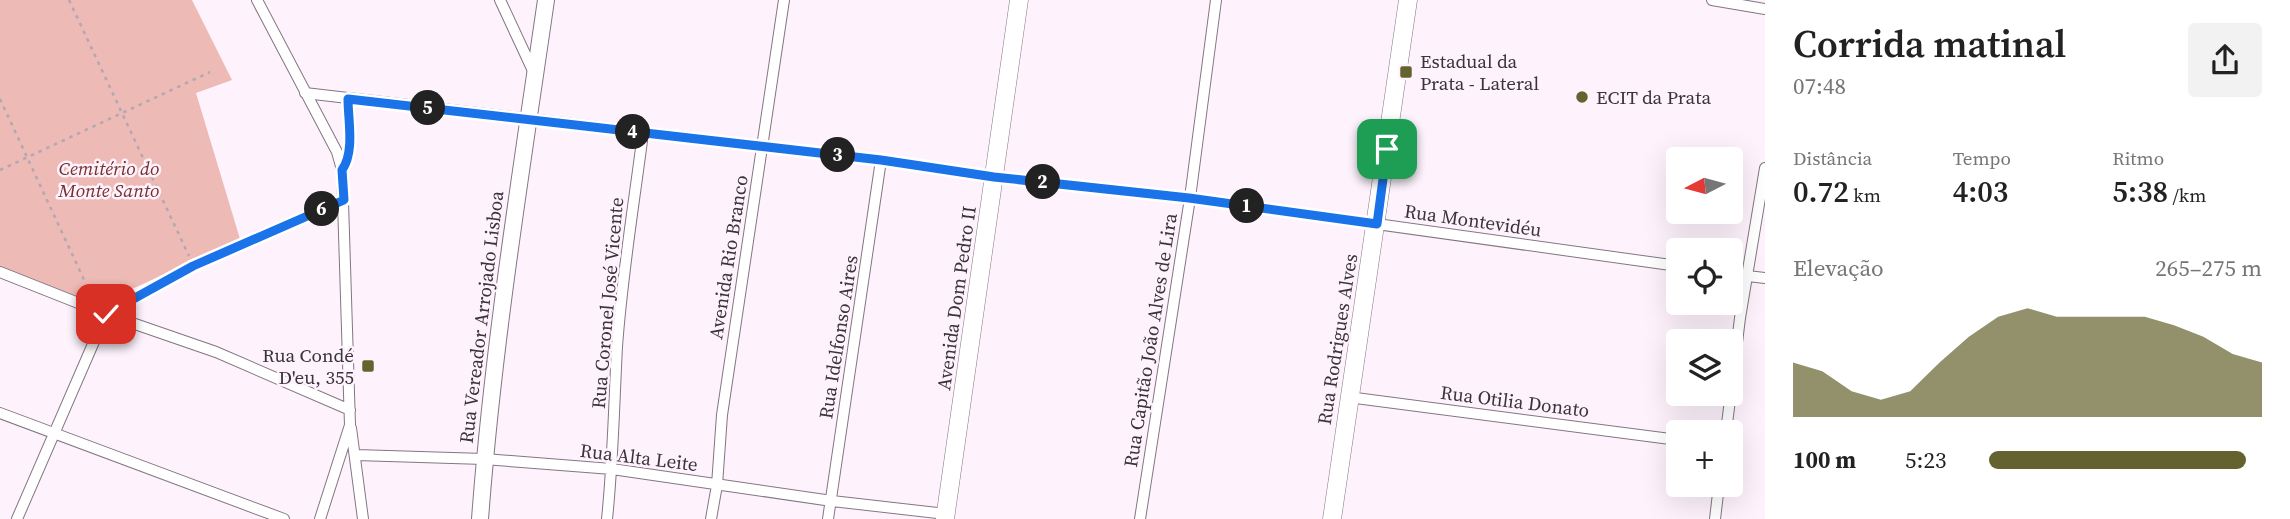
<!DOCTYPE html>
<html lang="pt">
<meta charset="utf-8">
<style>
:root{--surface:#fff;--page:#f2f2f2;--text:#222;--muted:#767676;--accent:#64632f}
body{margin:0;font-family:"Source Serif 4",serif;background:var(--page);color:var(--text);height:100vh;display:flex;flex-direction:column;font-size:26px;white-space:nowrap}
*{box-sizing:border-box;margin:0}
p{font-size:23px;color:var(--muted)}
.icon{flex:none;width:38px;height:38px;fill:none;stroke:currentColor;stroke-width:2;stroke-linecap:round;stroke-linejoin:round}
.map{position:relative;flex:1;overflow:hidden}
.sheet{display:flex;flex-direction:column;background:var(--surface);width:525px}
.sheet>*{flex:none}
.needle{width:46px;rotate:264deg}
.buttons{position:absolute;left:1666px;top:147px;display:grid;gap:14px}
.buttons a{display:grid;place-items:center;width:77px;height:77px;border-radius:7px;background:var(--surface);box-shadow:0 7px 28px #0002;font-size:35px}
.pin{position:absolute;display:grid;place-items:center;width:60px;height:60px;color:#fff;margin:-30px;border-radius:14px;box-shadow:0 4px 10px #0006}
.km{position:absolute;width:35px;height:35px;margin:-18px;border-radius:50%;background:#222;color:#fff;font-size:19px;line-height:35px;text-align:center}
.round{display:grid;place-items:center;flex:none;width:74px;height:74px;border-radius:7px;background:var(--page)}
.overview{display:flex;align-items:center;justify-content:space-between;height:119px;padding:0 28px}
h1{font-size:38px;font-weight:600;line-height:52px}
.stats{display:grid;grid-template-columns:repeat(3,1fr);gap:10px;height:119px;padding:7px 28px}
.stats div{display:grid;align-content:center}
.stats b{font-size:30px;font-weight:600}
.stats small{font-size:19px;font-weight:400}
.stats p{font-size:19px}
.chart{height:196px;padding:14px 28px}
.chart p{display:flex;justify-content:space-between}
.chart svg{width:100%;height:126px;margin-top:7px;fill:var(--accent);opacity:.7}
ul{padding:0 28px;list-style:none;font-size:23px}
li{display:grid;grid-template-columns:112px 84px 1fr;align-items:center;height:52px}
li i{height:18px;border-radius:9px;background:var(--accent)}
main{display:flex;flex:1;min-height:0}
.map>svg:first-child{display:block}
.green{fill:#edbab5}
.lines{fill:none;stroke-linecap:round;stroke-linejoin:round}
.street-casing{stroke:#837682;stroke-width:12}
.secondary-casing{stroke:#837682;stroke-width:18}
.primary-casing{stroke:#837682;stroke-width:19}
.path{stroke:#b1a8b1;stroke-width:2.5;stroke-dasharray:3.5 5;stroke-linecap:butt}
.street{stroke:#fff;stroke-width:10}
.secondary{stroke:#fff;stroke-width:16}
.primary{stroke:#fff;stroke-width:18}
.route-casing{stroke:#fff;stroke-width:14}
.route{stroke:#1a73e8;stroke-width:9}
.poi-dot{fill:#64632f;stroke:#fef3fd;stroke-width:2.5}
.labels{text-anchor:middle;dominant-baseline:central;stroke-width:5;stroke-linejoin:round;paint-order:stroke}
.poi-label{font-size:19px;fill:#3a343a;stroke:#fef3fd;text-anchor:start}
.park-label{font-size:19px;font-style:italic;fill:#762f2d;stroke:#fef3fd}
.street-label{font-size:19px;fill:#3a343a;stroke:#fef3fd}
</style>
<main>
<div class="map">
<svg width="1765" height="519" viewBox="0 0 1765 519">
<rect width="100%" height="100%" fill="#fef3fd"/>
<path class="green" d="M0,0H192L232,80L196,93L240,239L91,308L0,276Z"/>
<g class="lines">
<defs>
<path id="street" d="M257,0L337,152L342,170L350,425L320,519
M500,0L534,73
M1712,0L1765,9
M305,93L881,160L994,177L1190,198L1678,266
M342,170C354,151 348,120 348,99
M0,272L106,314L216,352L350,410
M1731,274L1765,278
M1348,397L1678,440
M0,413L284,519
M351,428L363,519
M1726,432L1740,318L1765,168
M356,455L484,459L612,469L832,501L946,514
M17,519L106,314L193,266L343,200
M607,519C613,462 614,404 617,347C622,275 634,204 643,133
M711,519L717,485L722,415L784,0
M828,519L881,160
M1140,519L1190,198L1216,0
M1715,519L1719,485"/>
<path id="secondary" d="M480,519C493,345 521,173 546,0"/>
<path id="primary" d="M945,519L1019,0
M1332,519L1408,0"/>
</defs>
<use href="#street" class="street-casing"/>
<use href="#secondary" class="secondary-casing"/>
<use href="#primary" class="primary-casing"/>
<path class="path" d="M69,0L189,256
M0,99L86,284
M0,170L210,72"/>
<use href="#street" class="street"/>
<use href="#secondary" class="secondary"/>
<use href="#primary" class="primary"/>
</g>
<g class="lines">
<defs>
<path id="route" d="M106,314L193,266L344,200L342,170C355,152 348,120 348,99L881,160L994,177L1189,198L1377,224L1387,149"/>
</defs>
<use href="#route" class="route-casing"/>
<use href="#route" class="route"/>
</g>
<g class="poi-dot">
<rect x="1399" y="65" width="14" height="14" rx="3.5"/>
<circle cx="1582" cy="97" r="7"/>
<rect x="361" y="359" width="14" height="14" rx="3.5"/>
</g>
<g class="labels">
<g class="poi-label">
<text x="1420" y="61">Estadual da<tspan x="1420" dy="22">Prata - Lateral</tspan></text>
<text x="1596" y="97">ECIT da Prata</text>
<text x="354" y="355" text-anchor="end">Rua Condé<tspan x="354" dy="22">D'eu, 355</tspan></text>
</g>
<g class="park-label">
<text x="109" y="168">Cemitério do<tspan x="109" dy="22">Monte Santo</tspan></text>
</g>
<g class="street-label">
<text transform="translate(1473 220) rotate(8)">Rua Montevidéu</text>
<text transform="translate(728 257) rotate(-81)">Avenida Rio Branco</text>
<text transform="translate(956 298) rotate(-82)">Avenida Dom Pedro II</text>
<text transform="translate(607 303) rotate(-85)">Rua Coronel José Vicente</text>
<text transform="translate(481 317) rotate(-83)">Rua Vereador Arrojado Lisboa</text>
<text transform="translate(838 337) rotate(-81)">Rua Idelfonso Aires</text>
<text transform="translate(1337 339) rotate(-81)">Rua Rodrigues Alves</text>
<text transform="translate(1150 340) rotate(-81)">Rua Capitão João Alves de Lira</text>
<text transform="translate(1515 401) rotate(7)">Rua Otilia Donato</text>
<text transform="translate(639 457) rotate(7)">Rua Alta Leite</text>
</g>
</g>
</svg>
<div class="buttons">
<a><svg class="needle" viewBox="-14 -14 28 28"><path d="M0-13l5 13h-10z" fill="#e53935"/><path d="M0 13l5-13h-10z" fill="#767676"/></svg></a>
<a><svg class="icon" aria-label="locate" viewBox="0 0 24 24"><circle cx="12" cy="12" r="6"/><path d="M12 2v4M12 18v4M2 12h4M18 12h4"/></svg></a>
<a><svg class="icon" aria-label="layers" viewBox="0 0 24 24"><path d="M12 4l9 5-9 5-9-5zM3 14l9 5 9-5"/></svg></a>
<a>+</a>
</div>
<div class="pin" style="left:1387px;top:149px;background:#1e9e55"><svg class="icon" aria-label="arrive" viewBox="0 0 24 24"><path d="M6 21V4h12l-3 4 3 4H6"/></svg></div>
<div class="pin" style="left:106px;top:314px;background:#d93025"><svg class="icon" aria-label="check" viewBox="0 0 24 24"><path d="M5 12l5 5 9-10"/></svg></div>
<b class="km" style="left:1247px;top:206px">1</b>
<b class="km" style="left:1043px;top:182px">2</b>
<b class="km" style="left:838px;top:155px">3</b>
<b class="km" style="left:633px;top:132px">4</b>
<b class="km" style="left:428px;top:108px">5</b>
<b class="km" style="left:322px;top:209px">6</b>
</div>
<section class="sheet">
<div class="overview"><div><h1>Corrida matinal</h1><p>07:48</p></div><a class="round"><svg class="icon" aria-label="share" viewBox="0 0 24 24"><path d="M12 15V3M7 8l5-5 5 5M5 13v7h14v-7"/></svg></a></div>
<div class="stats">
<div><p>Distância</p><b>0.72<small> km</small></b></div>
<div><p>Tempo</p><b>4:03</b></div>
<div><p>Ritmo</p><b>5:38<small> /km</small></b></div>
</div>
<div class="chart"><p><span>Elevação</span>265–275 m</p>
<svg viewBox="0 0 160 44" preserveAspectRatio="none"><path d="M0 44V25L10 28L20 35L30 38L40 35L50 25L60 16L70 9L80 6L90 9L100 9L110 9L120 9L130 12L140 16L150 22L160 25V44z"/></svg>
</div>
<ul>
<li><b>100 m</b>5:23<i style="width:94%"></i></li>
</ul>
</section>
</main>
